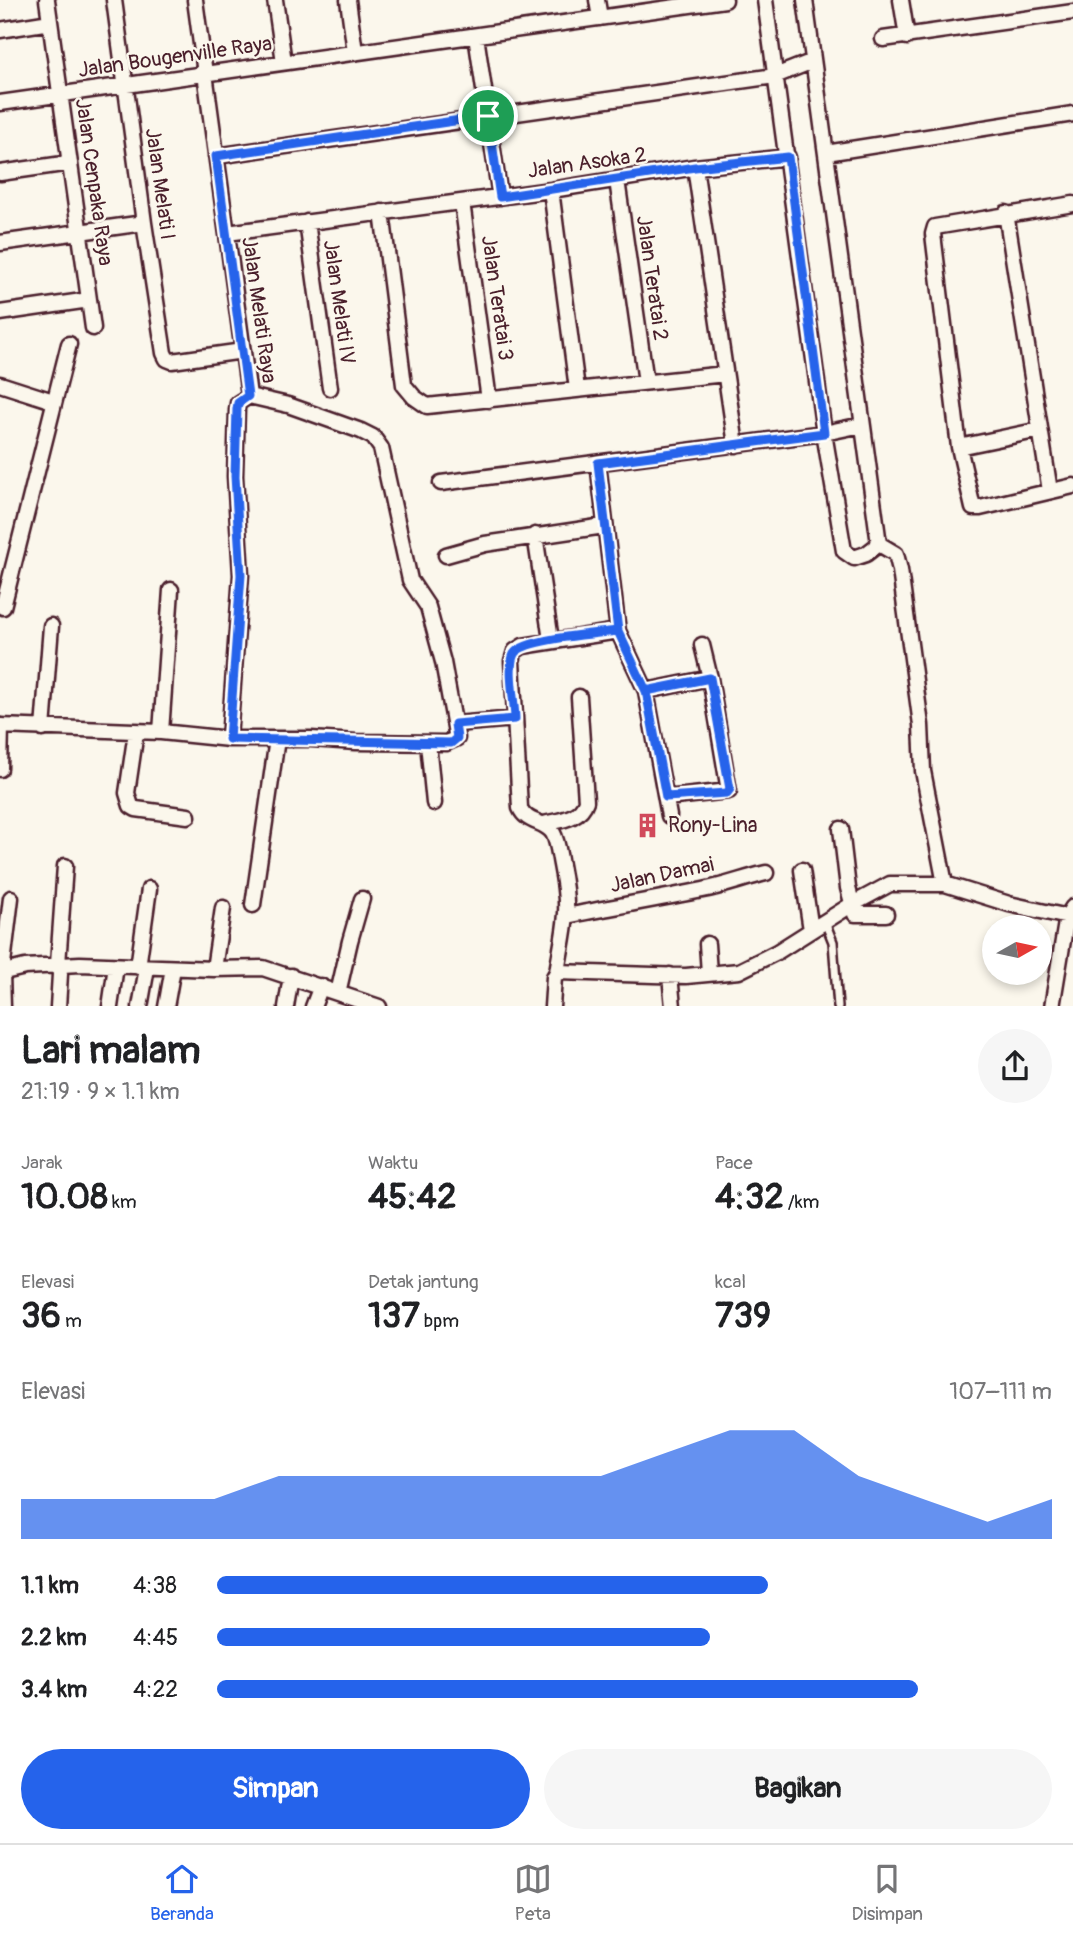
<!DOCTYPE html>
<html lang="id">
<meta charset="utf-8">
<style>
:root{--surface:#fff;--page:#f6f6f6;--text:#202124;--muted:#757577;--line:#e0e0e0;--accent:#2563eb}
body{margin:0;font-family:Pangolin,sans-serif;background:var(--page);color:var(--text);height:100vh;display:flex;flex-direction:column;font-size:26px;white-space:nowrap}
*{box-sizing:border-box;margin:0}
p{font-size:23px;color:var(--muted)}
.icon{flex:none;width:38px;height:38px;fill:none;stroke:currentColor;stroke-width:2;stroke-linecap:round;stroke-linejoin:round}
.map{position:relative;height:1006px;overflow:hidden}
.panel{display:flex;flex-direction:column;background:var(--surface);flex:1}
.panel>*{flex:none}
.needle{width:46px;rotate:81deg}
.controls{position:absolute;left:982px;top:915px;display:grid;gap:14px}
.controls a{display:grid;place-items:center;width:70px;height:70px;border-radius:50%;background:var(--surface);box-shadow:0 4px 10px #0003;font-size:35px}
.pin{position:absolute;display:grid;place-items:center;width:60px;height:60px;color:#fff;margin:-30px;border:4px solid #fff;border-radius:50%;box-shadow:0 2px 7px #0007}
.round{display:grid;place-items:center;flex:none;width:74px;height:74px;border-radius:37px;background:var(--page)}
.headline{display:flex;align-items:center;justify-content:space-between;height:119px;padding:0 21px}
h1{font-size:38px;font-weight:800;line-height:52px}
.figures{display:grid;grid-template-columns:repeat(3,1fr);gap:10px;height:119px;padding:7px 21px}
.figures div{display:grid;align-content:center}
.figures b{font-size:35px;font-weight:800}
.figures small{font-size:19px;font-weight:400}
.figures p{font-size:19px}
.chart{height:196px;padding:14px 21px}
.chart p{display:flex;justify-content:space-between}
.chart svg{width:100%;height:126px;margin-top:7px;fill:var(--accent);opacity:.7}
.primary-button{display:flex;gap:14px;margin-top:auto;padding:14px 21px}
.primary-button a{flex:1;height:80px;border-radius:42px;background:var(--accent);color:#fff;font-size:28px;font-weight:800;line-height:80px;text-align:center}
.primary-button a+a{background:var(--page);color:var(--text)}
ul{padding:0 21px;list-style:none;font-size:23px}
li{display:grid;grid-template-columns:112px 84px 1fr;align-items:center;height:52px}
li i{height:18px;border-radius:9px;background:var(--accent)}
.menu{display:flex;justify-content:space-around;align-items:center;height:98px;border-top:2px solid var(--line);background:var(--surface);font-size:19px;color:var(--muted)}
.menu a{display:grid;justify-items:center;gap:4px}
.menu .active{color:var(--accent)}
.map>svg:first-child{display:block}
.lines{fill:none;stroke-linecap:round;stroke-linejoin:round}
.service-casing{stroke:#4a1f2b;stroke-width:12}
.minor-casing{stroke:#4a1f2b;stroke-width:19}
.service{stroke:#fbf7ec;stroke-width:7}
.minor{stroke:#fbf7ec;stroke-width:14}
.route-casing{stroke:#fff;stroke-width:14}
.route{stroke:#2563eb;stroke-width:9}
.labels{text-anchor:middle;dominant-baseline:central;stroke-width:5;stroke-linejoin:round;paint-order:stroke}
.street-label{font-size:21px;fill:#4a1f2b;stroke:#fbf7ec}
.poi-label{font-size:21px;fill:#4a1f2b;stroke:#fbf7ec;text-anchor:start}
</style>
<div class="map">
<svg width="1073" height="1007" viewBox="0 0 1073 1007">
<rect width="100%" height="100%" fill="#fbf7ec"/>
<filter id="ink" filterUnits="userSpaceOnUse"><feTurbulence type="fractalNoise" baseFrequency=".0143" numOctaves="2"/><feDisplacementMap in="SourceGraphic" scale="14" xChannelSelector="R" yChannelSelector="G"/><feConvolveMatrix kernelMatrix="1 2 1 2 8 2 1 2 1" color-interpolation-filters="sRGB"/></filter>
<g filter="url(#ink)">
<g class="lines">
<defs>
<path id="service" d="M825,922L833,942L838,1007"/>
<path id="minor" d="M47,0L93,328
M114,0L144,223L164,353L167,359L172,361L243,351
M195,0L249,396
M275,0L284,62
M348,0L355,52
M597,0L600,18
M765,0L824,433L844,551L854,558L866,554L879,544
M805,0L879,544
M901,0L907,37
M0,30L50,22
M476,36L500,197
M883,39L1073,12
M0,103L725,0
M826,153L1073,114
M216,156L775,76L813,61
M695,167L736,445
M0,173L70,163
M617,180L646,382
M551,190L577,389
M462,202L489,400
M1073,204L935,227L933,234L959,447L973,508H980L1073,486
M382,212L404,385L414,397L427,406L725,374
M1006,213L1050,491
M307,222L330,388
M227,233L551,190L695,167L788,157
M0,243L144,223
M0,313L89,300
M0,384L53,401
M959,447L1040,430
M598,463L618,631L646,691L669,816
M441,483L824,433L862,425
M535,535L551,640
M879,544L896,554L900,570L921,725L923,771L945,884
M446,555L485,544L604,526
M3,607L69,344
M646,691L710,678
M455,724L515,719
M0,726L161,732L229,739H311L356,742L446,743L457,738L443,662L428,607L410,580L381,448L373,437L361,431L288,405L249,396
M43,729L51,626
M136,732L127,793L131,806L136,809L188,816
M161,732L171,590
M229,739L241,575L235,476L237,409L238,403L249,396
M428,743L434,803
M0,769L1,726
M666,798L729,791L710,678L702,645
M544,824C560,820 580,819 586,801L579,697
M841,829L848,888L855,914H886
M802,870L811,930
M253,905L277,739
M566,916C612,907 658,899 703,890C724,886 745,878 766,873
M707,944L709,973
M138,967L149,889
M214,969L223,908
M557,972C560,952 565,932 566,913C567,897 564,880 561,865C559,855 558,842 553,833C544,820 527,824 520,808L512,661L515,651L523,646L618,631
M0,973L25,967L80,964L214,969L263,968L379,1007
M670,975L673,1007
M338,993L350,941L362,899
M3,1007L2,972L11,898
M58,1007L60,974L58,964L65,866
M110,1007L116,966
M140,1007L147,968
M166,1007L173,968
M286,1007L291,976
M313,1007L321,986
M552,1007L554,977L557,972L686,976L739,971L777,952L851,905L890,884H945L1009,904L1073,918
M1052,1007L1067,916L1073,907"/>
</defs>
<use href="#service" class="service-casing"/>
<use href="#minor" class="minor-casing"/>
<use href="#service" class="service"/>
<use href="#minor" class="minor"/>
</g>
</g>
<g class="lines" filter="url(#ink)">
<defs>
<path id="route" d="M488,116L216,156L248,396L238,403L237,409L235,476L241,575L229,739L451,743L457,738L455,724L515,719C515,704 507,667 514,654C522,639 599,633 618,631L646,691L666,797L727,793L730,789L710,678L646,691L618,631L598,463L824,433L788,157L695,167L500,197L488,116"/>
</defs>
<use href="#route" class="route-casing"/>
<use href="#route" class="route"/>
</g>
<defs>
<symbol id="building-bare" viewBox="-9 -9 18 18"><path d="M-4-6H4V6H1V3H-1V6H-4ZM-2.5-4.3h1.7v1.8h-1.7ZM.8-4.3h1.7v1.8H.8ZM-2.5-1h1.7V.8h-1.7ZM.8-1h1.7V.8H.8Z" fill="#d1495b" stroke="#fbf7ec" stroke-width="2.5" paint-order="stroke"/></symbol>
</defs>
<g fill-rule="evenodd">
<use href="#building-bare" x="630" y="808" width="35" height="35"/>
</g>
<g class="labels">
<g class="street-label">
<text transform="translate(175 57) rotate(-8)">Jalan Bougenville Raya</text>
<text transform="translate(587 163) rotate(-8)">Jalan Asoka 2</text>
<text transform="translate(94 182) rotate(82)">Jalan Cenpaka Raya</text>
<text transform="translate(160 184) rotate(82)">Jalan Melati I</text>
<text transform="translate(652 278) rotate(82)">Jalan Teratai 2</text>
<text transform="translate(497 298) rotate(82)">Jalan Teratai 3</text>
<text transform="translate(339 302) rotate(82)">Jalan Melati IV</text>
<text transform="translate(259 310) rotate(82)">Jalan Melati Raya</text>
<text transform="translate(662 875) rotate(-12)">Jalan Damai</text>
</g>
<g class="poi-label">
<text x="668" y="825">Rony-Lina</text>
</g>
</g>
</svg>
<div class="controls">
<a><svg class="needle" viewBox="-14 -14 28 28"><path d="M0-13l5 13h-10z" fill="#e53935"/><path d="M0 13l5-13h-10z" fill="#757577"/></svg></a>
</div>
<div class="pin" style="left:488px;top:116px;background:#1e9e55"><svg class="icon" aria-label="arrive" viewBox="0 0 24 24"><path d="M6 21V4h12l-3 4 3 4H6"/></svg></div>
</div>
<section class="panel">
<div class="headline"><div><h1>Lari malam</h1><p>21:19 · 9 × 1.1 km</p></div><a class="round"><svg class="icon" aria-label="share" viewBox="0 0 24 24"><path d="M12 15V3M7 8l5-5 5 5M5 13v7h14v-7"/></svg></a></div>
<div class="figures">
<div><p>Jarak</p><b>10.08<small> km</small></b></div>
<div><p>Waktu</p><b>45:42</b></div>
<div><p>Pace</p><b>4:32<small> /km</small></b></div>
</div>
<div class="figures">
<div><p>Elevasi</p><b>36<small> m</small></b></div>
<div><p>Detak jantung</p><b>137<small> bpm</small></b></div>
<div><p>kcal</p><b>739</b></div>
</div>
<div class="chart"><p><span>Elevasi</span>107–111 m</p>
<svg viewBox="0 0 160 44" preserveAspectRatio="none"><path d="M0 44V30L10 30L20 30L30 30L40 22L50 22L60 22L70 22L80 22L90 22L100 14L110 6L120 6L130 22L140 30L150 38L160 30V44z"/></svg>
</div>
<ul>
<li><b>1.1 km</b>4:38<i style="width:66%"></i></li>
<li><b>2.2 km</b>4:45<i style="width:59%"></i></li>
<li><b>3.4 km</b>4:22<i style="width:84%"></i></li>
</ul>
<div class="primary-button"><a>Simpan</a><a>Bagikan</a></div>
</section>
<nav class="menu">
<a class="active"><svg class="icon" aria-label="home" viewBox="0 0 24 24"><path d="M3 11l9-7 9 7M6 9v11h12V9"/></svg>Beranda</a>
<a><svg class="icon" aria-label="map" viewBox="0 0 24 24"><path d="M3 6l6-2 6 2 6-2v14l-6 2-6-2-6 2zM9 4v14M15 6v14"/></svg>Peta</a>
<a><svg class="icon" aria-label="saved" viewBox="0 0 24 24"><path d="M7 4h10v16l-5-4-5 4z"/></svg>Disimpan</a>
</nav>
